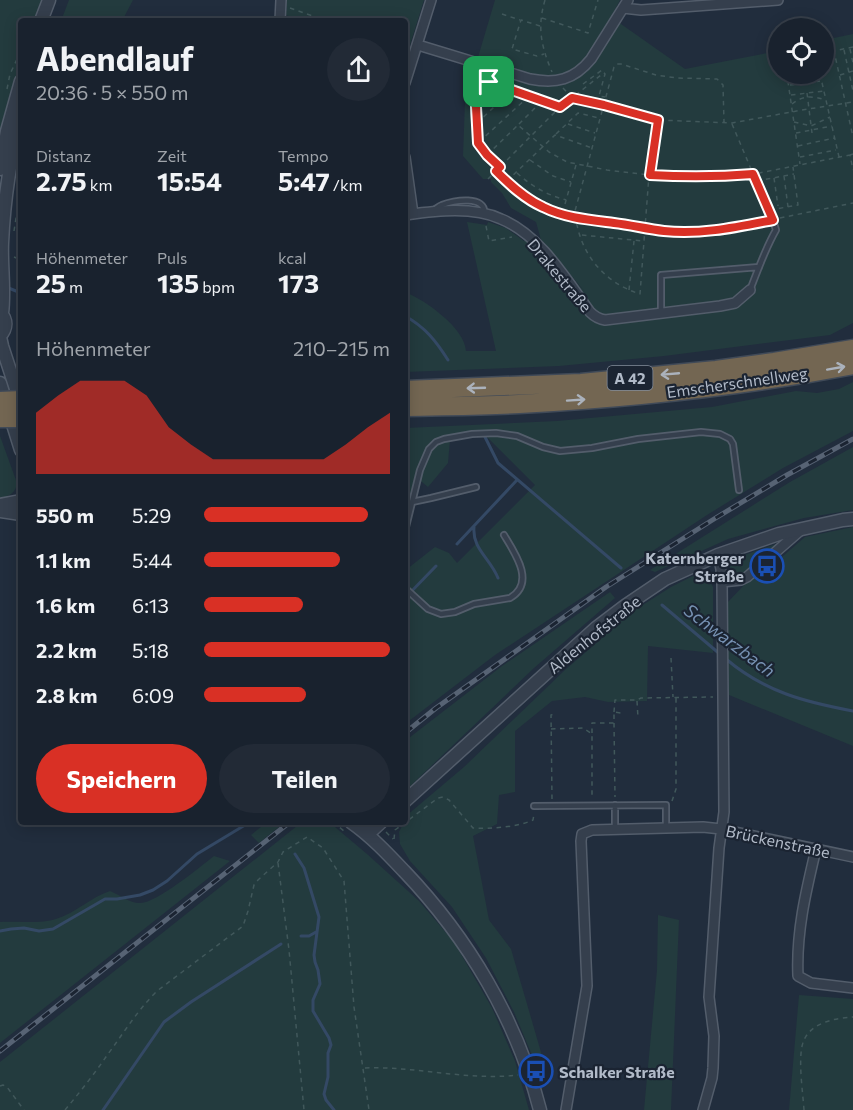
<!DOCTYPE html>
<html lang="de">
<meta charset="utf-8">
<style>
:root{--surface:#19222e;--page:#222a36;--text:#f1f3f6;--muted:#9fa4aa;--line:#373f4a;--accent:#d93025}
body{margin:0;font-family:Commissioner,sans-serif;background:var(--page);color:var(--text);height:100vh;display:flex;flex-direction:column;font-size:22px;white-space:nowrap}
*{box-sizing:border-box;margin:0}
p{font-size:20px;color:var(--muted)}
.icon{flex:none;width:33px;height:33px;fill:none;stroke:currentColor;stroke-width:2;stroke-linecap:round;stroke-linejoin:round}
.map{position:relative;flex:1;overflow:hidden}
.details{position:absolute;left:18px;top:18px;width:390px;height:807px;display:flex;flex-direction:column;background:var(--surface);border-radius:6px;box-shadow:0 3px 15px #0003,0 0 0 2px var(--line)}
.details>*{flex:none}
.buttons{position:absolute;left:768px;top:18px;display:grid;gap:12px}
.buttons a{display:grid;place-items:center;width:66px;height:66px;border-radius:50%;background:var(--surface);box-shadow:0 3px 15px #0003,0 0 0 2px var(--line);font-size:30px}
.pin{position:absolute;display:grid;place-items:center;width:51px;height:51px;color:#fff;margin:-26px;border-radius:12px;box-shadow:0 3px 9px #0006}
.round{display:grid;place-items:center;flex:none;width:63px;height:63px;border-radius:32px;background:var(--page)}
.head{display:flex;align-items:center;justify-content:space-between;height:102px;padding:0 18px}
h1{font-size:33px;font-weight:700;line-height:45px}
.figures{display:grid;grid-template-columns:repeat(3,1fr);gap:9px;height:102px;padding:6px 18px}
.figures div{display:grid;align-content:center}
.figures b{font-size:26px;font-weight:700}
.figures small{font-size:16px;font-weight:400}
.figures p{font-size:16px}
.chart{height:168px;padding:12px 18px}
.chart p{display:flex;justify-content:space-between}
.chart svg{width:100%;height:108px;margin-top:6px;fill:var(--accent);opacity:.7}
.button{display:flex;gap:12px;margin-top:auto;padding:12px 18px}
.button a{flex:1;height:69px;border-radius:36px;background:var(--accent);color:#fff;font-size:24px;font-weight:700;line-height:69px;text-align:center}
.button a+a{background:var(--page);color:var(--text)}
ul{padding:0 18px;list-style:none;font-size:20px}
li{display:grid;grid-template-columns:96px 72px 1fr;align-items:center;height:45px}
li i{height:15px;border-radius:8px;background:var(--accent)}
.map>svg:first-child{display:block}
.green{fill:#233b3e}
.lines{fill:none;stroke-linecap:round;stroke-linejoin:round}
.stream{stroke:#344965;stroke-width:3}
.service-casing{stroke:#535d6b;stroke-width:8}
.minor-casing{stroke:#535d6b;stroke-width:12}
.tertiary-casing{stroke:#535d6b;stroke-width:15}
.motorway-casing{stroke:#404a58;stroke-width:21}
.path{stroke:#41585b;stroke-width:1.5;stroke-dasharray:4.5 4.5;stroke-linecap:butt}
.service{stroke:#353f4d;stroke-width:4.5}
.minor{stroke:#353f4d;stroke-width:9}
.tertiary{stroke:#353f4d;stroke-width:12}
.motorway{stroke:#736652;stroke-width:18}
.rail-casing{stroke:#576374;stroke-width:5}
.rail{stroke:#1b2432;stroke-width:3;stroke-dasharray:9;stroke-linecap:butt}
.motorway-bridge-casing{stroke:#404a58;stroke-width:21;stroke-linecap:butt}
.motorway-bridge{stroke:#736652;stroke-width:18}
.oneway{stroke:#abb2bc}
.route-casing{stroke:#fff;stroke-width:12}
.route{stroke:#d93025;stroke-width:8}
.labels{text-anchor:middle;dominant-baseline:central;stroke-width:4.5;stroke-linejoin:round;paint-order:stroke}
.shield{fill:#1b2432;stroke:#848d9b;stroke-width:1.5}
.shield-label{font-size:15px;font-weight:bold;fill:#b1bac8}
.street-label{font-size:16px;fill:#b1bac8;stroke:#1b2432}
.poi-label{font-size:16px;font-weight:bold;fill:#b1bac8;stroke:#1b2432;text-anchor:end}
.water-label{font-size:18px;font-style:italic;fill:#7691b2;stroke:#1b2432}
</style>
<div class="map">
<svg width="853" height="1110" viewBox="0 0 853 1110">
<rect width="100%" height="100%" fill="#212d3d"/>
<path class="green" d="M0,0H44L36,21H21V66L0,137Z
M69,0H133L122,21H61Z
M287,0H424L406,58H405V21H301L286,15Z
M495,0H620L611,17L685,69L778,51V74H824V40L853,34V323L830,335L664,356L559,366L405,372V292C425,300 465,328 466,351H496L467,222L487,225L488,222L506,228L524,241L531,233L586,293L541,240L536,222L511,208L502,193L491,182V179H483L463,156L465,101Z
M21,231V339L17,298V270Z
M853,382V431L783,468L707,515L495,655L405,724V568L407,569L435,547L449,553L457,563L535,485L486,436L450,440L448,463L428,487L417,478L408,500L405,502V428L557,421L712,407L796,391L817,393L839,389Z
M0,436L17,483C16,492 10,496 1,498L0,497Z
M853,447V510L804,518L728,539L655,572L650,570L790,482Z
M853,527V746L729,695L727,603L746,583L761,575L805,537Z
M779,543L742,574L735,576L729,574L730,565L736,558Z
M697,574C706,575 709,579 713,587V653L648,646L647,701L608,702L585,697L552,701L515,731V792L499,795L497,824L473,836L489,920L511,949L543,1059L544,1084L514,1012L486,958L452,907L410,861L400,844L399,832L404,822H405L406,816L464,767L565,670L601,639L616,622L671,587Z
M610,592L615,598L534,668L405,791V741L502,666Z
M267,822H285L259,843L251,835Z
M302,822H329L367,854L419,901L454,942L492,1008L515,1061L529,1110H0V1062Z
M214,856L230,861L0,1043V922C16,921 42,924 56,919C76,913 91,897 110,891C120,895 129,903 140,903C155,904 200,867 214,856Z
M658,915L679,920L671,1110H644L657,970Z
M799,995L853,999V1110H789Z"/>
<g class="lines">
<path class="stream" d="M6,287L21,293
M405,316C425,327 436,341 448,360
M485,437L498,463L621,568
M474,527C472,549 490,558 498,578
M457,544L517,480
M405,598L436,566
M662,605L721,655
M726,659C765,692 805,702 853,711
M295,854L304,868L319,917L314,955L315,962L318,970L320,984L313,1000V1011L329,1038L331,1045L328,1053V1077L324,1094L326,1100L334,1110
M0,931L11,929L24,928L39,931L53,929L105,899H117L140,895L153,890L167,881L197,854L250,822
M301,936H309L316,932
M103,1110L164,1022L191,1002L281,944"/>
<defs>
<path id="service" d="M434,210C437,208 439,206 442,205C453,200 487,195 484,214
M750,290C758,270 765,249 776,230L773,220
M661,312V275L759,267
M412,502L431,498L476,487
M405,531L420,470L429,449L436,442L444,439L472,434L496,433L517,436L543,447L560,451L592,448L638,439L701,432L720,434L730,439L733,444L739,490
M405,588L428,609L441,614L455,612L474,604L510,598C536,583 515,553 504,535
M615,805V829
M534,806L666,805V827"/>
<path id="minor" d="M623,8L641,10L778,0
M280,21L281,0
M418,45L530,79C556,84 574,80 591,59L628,0
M405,83L431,0
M405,157L413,214
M405,215C436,211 472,206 501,219C540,235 566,279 590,312C595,317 599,319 605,320L720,306L735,303L750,290
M722,582L741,580L747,577L802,529
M816,849C806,891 796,932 798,976L811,983L853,988
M566,1110L587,986L581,841L582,834L592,830L703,827L721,829L853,857
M703,1110L712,1078L713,1068L714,1036L709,997L719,848L724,812L722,582L721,569L718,555"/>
<path id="tertiary" d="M41,21L49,0
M0,169L7,131L21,81
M0,312C7,320 7,328 0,336
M2,313C5,290 1,266 2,243C4,201 10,158 21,118
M0,337L2,346L21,404
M0,383L21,450
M0,505L21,501
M0,511L21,514
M405,801L596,628L625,606L665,579L718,555L779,534L843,520L853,519
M351,822C371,836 387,853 404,871C468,938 517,1020 540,1110
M368,834L381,822"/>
<path id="motorway" d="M405,390L581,383L716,370L774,362L853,349
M405,407C443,406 481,406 519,404C630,398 744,386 853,365"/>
</defs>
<use href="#service" class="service-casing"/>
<use href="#minor" class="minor-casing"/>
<use href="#tertiary" class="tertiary-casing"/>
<use href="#motorway" class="motorway-casing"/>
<path class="path" d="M545,0C537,27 541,46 552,72
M290,8L327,21
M502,14L520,20
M542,18L588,33L598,0
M540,26L521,20L512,49L537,56L544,54
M853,47L834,51L853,137
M850,49L853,63
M844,50L853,91
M799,74L787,75L800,164
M820,74L839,157
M840,75L853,71
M583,84L602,70L605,74L599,96L605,97
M790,85L820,81
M563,88L572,98L601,75
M7,89L10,74L21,51
M807,93L812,133
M791,95L824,91
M792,104C803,95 813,96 826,100
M560,107L489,82C483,82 477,82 475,89L478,143L481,149L487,155L518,125L549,152L567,162L607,170L649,175L691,177H721L754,174L850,155
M658,120L649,175L640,294C602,282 578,251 575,211L614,67L617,64H621L656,75L677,78L717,79L723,85L724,122
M794,122L811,126L830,117
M477,123L511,91
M519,124L542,101
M568,124L595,133
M732,124L770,214
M796,133L832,126
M556,134L578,113L599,118
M479,142L528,97
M798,146L834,138
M853,154L850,155L853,170
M487,156L499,167
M800,157L836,150
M530,160L553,176L571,182
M497,171L516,190L541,207L576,218L664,231L690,232L716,230L767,221
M517,173C531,186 547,195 566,200
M784,176L788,207
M774,178L778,206
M488,179L560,107L572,98L587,100L658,120L732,123L802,110L853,102
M507,181L555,135L592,148
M757,181L794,174
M565,204L576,165
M770,210L798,205L793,167
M780,218L853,203
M486,226L489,241L512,237
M14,231L21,187
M582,235L643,241
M14,257L21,260
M629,290L634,241
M671,658L673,697
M637,701L638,718
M614,712L615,700H637L641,698L713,697
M614,723L615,797
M551,729L583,728L592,734V799
M592,733V723H614V712L621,713
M552,799L551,715L555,714
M672,801L676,789V698
M333,822L344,831
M386,832L393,839
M394,839L395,830L438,798L443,797L449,800L473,828C490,829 518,827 533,820L534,814
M278,863L289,950L304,1110
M365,1068C416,1066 467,1081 518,1075
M0,1086L3,1085L7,1087L24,1110
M65,1110C80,1092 95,1073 108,1054C125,1031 137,1011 157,991L243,926L248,911L254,885L258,880L278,862L283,852L307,837L323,848L344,881L354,1007L369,1110
M804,1110C803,1093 797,1055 804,1040C812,1022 836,1018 853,1017"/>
<use href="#service" class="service"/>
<use href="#minor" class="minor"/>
<use href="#tertiary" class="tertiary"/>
<use href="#motorway" class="motorway"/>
<defs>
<path id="rail" d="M405,733L436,708L606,587L714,519L787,475L853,439
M0,1051L290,822"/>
</defs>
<use href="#rail" class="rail-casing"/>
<use href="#rail" class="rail"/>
<defs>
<path id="motorway-bridge" d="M0,401L21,400
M0,418H21"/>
</defs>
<use href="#motorway-bridge" class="motorway-bridge-casing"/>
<use href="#motorway-bridge" class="motorway-bridge"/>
</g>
<defs><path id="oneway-shaft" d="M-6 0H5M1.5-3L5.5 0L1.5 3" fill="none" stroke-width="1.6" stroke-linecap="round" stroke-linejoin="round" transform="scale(1.5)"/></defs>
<g class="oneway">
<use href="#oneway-shaft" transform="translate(836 368) rotate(-10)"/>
<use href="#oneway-shaft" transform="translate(670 374) rotate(175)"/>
<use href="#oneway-shaft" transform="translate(476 388) rotate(178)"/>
<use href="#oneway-shaft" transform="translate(576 400) rotate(-4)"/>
</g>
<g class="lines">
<defs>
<path id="route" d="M483,82H489L560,107L572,98L604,105L658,120L650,175C685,177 718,177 753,174L773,220C737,227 701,235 664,231C647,229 631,225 614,223C590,220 565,218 543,207C525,199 510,185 496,171L500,167L487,155L478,143L475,89L476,86Z"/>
</defs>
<use href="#route" class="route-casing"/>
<use href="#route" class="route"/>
</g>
<defs>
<symbol id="bus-ring" viewBox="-11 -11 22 22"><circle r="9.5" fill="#1b2432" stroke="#1a4fb4" stroke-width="1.5"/><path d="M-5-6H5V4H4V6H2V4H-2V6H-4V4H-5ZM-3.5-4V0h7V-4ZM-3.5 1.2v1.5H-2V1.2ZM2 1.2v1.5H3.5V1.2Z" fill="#1a4fb4"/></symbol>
</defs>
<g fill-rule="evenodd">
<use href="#bus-ring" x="748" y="547" width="38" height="38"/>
<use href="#bus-ring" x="517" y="1052" width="38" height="38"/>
</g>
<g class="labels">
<rect class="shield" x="607.5" y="366" width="45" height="24" rx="4.5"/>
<g class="shield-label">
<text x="630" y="378">A 42</text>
</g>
<g class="street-label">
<text transform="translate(560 275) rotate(50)">Drakestraße</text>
<text transform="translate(737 382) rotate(-8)">Emscherschnellweg</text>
<text transform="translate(594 634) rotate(-39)">Aldenhofstraße</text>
<text transform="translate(778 841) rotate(12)">Brückenstraße</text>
</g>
<g class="poi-label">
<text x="744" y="557">Katernberger<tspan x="744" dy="18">Straße</tspan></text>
<text x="559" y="1071" text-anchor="start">Schalker Straße</text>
</g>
<g class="water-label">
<text transform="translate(730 640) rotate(37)">Schwarzbach</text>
</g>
</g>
</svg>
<div class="buttons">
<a><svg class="icon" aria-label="locate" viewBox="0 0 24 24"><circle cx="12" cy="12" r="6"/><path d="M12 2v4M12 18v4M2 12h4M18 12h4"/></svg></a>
</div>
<div class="pin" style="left:489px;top:82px;background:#1e9e55"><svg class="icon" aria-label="arrive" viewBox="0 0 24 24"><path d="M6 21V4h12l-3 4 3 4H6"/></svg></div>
<section class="details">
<div class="head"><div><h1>Abendlauf</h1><p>20:36 · 5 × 550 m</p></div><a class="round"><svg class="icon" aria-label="share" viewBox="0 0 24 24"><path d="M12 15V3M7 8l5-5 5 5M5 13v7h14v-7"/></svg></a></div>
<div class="figures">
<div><p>Distanz</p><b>2.75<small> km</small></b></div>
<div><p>Zeit</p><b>15:54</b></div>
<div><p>Tempo</p><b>5:47<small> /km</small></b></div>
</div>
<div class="figures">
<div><p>Höhenmeter</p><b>25<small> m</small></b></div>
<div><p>Puls</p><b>135<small> bpm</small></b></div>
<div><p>kcal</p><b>173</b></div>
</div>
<div class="chart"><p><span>Höhenmeter</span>210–215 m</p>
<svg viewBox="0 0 160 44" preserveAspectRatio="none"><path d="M0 44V19L10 12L20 6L30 6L40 6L50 12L60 25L70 32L80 38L90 38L100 38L110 38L120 38L130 38L140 32L150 25L160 19V44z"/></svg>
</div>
<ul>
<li><b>550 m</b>5:29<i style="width:88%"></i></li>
<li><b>1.1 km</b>5:44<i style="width:73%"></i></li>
<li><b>1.6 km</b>6:13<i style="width:53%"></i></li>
<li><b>2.2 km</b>5:18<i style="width:100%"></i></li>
<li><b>2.8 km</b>6:09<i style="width:55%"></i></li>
</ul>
<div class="button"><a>Speichern</a><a>Teilen</a></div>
</section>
</div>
